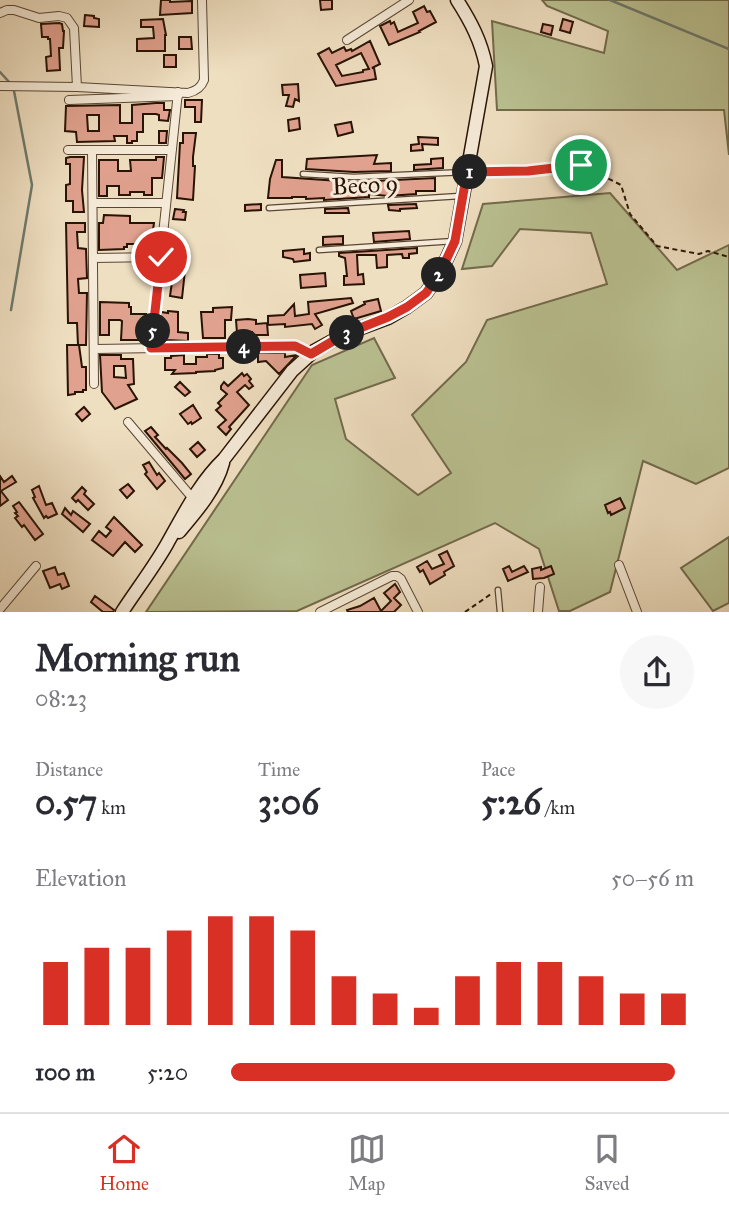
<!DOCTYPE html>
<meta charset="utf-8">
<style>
:root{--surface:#fff;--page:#f7f7f7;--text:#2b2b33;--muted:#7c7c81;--line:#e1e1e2;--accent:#d93025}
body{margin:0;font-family:"IM FELL Great Primer",serif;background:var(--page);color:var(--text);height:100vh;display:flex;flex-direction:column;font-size:26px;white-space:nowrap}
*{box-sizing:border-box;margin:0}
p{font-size:23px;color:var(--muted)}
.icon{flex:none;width:38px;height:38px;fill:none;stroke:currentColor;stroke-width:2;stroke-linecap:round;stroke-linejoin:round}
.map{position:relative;height:612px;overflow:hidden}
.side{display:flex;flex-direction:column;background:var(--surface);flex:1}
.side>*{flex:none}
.pin{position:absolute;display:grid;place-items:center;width:60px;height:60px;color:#fff;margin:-30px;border:4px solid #fff;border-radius:50%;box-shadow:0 2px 7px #0007}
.km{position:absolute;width:35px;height:35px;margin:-18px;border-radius:50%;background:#222;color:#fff;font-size:19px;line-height:35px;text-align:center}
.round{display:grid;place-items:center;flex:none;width:74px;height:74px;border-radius:37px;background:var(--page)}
.head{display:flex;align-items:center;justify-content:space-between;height:119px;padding:0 35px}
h1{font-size:38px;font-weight:800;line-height:52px}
.metrics{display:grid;grid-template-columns:repeat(3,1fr);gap:10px;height:119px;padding:7px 35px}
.metrics div{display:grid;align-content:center}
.metrics b{font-size:35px;font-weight:800}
.metrics small{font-size:19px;font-weight:400}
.metrics p{font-size:19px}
.chart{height:196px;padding:14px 35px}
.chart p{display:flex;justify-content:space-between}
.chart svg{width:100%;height:126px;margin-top:7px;stroke:var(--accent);stroke-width:6}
ul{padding:0 35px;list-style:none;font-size:23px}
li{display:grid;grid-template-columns:112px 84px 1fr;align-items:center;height:52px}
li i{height:18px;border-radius:9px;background:var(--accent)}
.tab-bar{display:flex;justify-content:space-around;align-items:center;height:98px;border-top:2px solid var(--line);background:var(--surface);font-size:19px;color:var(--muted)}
.tab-bar a{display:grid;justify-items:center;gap:4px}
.tab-bar .on{color:var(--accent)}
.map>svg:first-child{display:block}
.green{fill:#bac192;stroke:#726a4b;stroke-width:2}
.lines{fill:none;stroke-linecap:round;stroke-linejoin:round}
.stream{stroke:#6d796d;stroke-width:2.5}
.building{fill:#e0a18e;stroke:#291304;stroke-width:2;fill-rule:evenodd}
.lane-casing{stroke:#5a4633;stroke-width:7}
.street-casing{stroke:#5a4633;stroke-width:10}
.secondary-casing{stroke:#291304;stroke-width:15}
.path{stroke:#291304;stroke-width:2;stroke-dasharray:5 3.5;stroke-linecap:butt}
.lane{stroke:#f5ead7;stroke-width:4.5}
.street{stroke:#f5ead7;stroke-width:8}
.secondary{stroke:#f5ead7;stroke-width:12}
.route-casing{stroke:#fff;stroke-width:14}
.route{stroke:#d93025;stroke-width:9}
.labels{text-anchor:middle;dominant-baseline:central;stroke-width:6;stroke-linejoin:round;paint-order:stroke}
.street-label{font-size:24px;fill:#291304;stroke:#f5ead7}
</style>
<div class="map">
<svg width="729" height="612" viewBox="0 0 729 612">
<rect width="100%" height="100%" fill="#efdfc1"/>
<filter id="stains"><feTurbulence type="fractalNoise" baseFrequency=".00286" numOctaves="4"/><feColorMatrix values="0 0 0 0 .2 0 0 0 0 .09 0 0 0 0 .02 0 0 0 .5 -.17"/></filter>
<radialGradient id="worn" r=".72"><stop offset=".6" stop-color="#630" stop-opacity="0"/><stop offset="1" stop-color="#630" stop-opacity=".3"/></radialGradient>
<path class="green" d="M542,0H729V155L724,110H497L492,21L604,53L608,31L547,6Z
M610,193L677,270L729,245V468L696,484L643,461L610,592L570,611H559L539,549L495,523L297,611L146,612L312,365L374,338L395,378L335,399L346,439L418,495L451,473L412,415L466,362L487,320L607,284L591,233L520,229L492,266L462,269L483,204Z
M729,537V603L713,611L681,568Z"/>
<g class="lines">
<path class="stream" d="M610,0L729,49
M0,72L10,83
M11,310L32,185L14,91"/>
</g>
<path class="building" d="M161,0H170V2L192,1V13L160,15Z
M320,0H332V9L321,10Z
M424,6L427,12L430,11L436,22L419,31L420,32L389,45L380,26L390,21L391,24L394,22L398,32L418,23L413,12Z
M85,15L94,16V18L99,19V27L84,26Z
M163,19L166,35H165V51H137V39L154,38L153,27H141V20Z
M563,19L573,22L570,33L560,30Z
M59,23L62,24L63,31H64L63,48H59L60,70L47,71L46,57L51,56L50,39H48V37H42L41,24Z
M543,24L553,26L551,35L541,32Z
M179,37H191L192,49H179Z
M370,41L380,64L372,68H374L376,79L336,86L318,54L329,48L332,53L344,47L346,51L351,49L352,51ZM361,53L369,69L363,70V72L342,76L336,65Z
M164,55H176V67H164Z
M298,84L299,101L295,99L293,107L286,106L289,95H283L282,85Z
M185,100H202L201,122H195V107H185Z
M156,103H164V110H170L168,121L159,120V115L156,114H143V132H137V141H132V143H127V136H114L115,141L77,142L76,132L65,131L66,106L120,105V123H132V105ZM87,115H99V131H88Z
M299,118L300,129L289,131L288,120Z
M351,122L353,132L338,136L335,125Z
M159,131H167L166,143H159Z
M183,133H196L193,157V166H195L193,200L177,198L180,143H183Z
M418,137L438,138V145L422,144L423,150L411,151V145L419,144Z
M377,155L374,164L391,163V171L354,172L306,169L307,159Z
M70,157H84L82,190L84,212H73V201H66V185L70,184V164H66V158Z
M156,157H164L162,178H152V195H144V192H130V195H119V186H107V196H99V160H118V171H131L130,160H156Z
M443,158V168L414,170V165L431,164V159Z
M276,160H282V177L354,182L435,178V191H416V194L388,196L369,194V197L324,200V198L306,199V197H292V198H268L270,179Z
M261,204V210L245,211V205Z
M416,204L417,208L400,209V211L389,210L388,205Z
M348,208L349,213H325V209Z
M175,209L184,210L183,212H186L185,220L173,219Z
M104,215L130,216V223H154L152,237H141V244H127V247H124V249L99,250V223H103Z
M66,223H85V232H77L78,248L86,249L87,278L78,279L79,293H87L86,345H78L77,323H68Z
M409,231L410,239L374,242L373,233Z
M343,236V244L323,245V237Z
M174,243L184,244V245L187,246L186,258H167L168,248H173Z
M417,248V253L409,254V258H403L402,254L387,255V267L377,268L376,255H357L358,275L363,274L364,284L344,285V276H347L345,258L339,256V253Z
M304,249V254L310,253V260L294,262L293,259L283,257V251Z
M186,261L182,298L170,296L173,275H168V267Z
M325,273L326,286L301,288L300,275Z
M351,298L353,303L315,314L322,325L315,329L312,324L285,327V324L268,325V316L284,315L294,304L295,316L309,314L308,302Z
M378,299L381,311L354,319L351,311L365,304L364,302Z
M100,302L129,303V307H131V314H146V318H148L147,326H142V340H121L122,321L120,320H109V335H100Z
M232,307L231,320H225V338H203L201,312H213V308Z
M168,311L178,312V332L188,333V341L165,340L166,329L160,328L161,312L168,313Z
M248,319L256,320V324L267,323L268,335H252V332L237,333L236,320Z
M67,345H79L82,367H86V390H83V392H75V394L68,395Z
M258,353H285V357L297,355L279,374L266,361L258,362Z
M207,354H219V358H223V368L215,370V371L196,372V373L172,374L175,370H165V358H171V356L184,355V364H196V357H207Z
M100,355H121V359H133L134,384L128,385L137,399L115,409L102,392ZM114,366H125L126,378L114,377Z
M242,373L244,376L247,374L251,379L249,381L253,386L249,389L245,385L237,392L249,405L229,427L231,429L226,435L218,427L226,420L216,410L221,406L218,403L227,394L221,389V386L224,382L228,386Z
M180,382L190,392L185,396L175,387Z
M193,405L201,418L192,424L191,422L188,424L180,414Z
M84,407L90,414L82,421L76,414Z
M151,427L158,435L155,437L166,449L167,448L182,463L191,474L185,479L145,431Z
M198,442L205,450L197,457L190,449Z
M149,462L157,475L159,473L165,481L157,489L145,474L147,472L143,465Z
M0,476L4,482L12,476L16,482L1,491L8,500L0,506Z
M128,484L134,491L127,498L120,490Z
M39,486L46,505L52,503L57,514L48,518L46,516L44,518L33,498L35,497L32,490Z
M82,487L86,491L84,494L94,504L88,510L78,500L76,502L72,498Z
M620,498L625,508L611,515L610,512L608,513L605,505Z
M19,502L43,534L35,540L24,525L22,527L15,518L18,516L15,513L17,512L13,506Z
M65,508L71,515L73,511L90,524L83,532L62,514Z
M114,517L142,545L135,552L125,542L113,556L92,540L99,531L106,537L111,531L106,527Z
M447,551L454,566L444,572L445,575L430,584L423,570L420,572L417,567L427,561L432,569L444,564L439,555Z
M509,566L512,572L524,566L528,572L508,581L503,569Z
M551,566L554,574L544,578L533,579L532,569L541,567V570Z
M55,567L58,575L64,573L69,586L62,589L60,584L50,588L43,571Z
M395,584L400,592L394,598L401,605L394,612H348L347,610L360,606L374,598L381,611L391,601L384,593Z
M95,596L114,610L113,612H103L91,602Z"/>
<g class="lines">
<defs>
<path id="lane" d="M303,174L354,177L466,172
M269,208L460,196
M319,250L454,241
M498,590L500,612"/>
<path id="street" d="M0,13L7,10H14L39,18L59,16L67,18L74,28L77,87
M347,40L409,0
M0,86L77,87L188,93C196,91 201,88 204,80L202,0
M69,100L178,96
M68,150H172
M92,150L94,384
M93,203H166
M93,258L161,257
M151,348L178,92
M95,349L295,346L311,354
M128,422L195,501
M619,565L637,612
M0,609L36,566
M320,612L392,576H397L401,579L418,612
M538,612L540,587"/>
<path id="secondary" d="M179,532C196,512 216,489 223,463
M122,612C137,589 154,567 167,544C184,514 199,483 224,459L292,371L314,351L345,334L388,318L407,307L426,293L440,273L455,241L486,66C481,41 471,22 457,0"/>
</defs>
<use href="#lane" class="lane-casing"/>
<use href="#street" class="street-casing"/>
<use href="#secondary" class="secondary-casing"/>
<path class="path" d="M476,172L528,171L581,165L621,185L630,214L657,246L699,254L708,251L729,257
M465,612L491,594"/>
<use href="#lane" class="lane"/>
<use href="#street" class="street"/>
<use href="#secondary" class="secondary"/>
</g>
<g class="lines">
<defs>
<path id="route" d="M161,257L151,348L295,346L311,354L345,334L388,317L407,307L426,293L440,273L455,241L467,172L528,171L581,165"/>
</defs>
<use href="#route" class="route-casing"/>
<use href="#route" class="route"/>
</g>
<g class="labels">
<g class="street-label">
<text transform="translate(365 185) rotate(-3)">Beco 9</text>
</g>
</g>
<rect width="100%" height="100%" filter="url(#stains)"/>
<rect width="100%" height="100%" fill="url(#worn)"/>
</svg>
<div class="pin" style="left:581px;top:165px;background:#1e9e55"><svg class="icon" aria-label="arrive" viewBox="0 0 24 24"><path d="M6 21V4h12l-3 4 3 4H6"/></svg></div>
<div class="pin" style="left:161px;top:257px;background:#d93025"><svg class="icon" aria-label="check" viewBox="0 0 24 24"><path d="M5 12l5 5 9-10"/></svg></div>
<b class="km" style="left:470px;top:172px">1</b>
<b class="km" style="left:439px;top:275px">2</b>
<b class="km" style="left:347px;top:333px">3</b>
<b class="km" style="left:244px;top:347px">4</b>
<b class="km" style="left:153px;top:331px">5</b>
</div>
<section class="side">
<div class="head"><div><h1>Morning run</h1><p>08:23</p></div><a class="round"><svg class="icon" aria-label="share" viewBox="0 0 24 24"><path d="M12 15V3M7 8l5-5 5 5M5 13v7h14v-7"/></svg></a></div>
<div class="metrics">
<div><p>Distance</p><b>0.57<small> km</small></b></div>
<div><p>Time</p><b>3:06</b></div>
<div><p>Pace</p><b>5:26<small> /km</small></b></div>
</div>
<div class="chart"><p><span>Elevation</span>50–56 m</p>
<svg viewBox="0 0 160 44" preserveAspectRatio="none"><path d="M5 44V22M15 44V17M25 44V17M35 44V11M45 44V6M55 44V6M65 44V11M75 44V27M85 44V33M95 44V38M105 44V27M115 44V22M125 44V22M135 44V27M145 44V33M155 44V33"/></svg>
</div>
<ul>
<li><b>100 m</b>5:20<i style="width:96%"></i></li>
</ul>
</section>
<nav class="tab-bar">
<a class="on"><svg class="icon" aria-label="home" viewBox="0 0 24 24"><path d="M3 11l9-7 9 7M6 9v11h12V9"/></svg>Home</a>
<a><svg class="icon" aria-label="map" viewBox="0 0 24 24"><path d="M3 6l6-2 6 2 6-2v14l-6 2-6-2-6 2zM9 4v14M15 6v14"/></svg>Map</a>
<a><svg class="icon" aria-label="saved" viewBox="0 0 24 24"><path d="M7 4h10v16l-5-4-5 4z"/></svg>Saved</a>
</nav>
